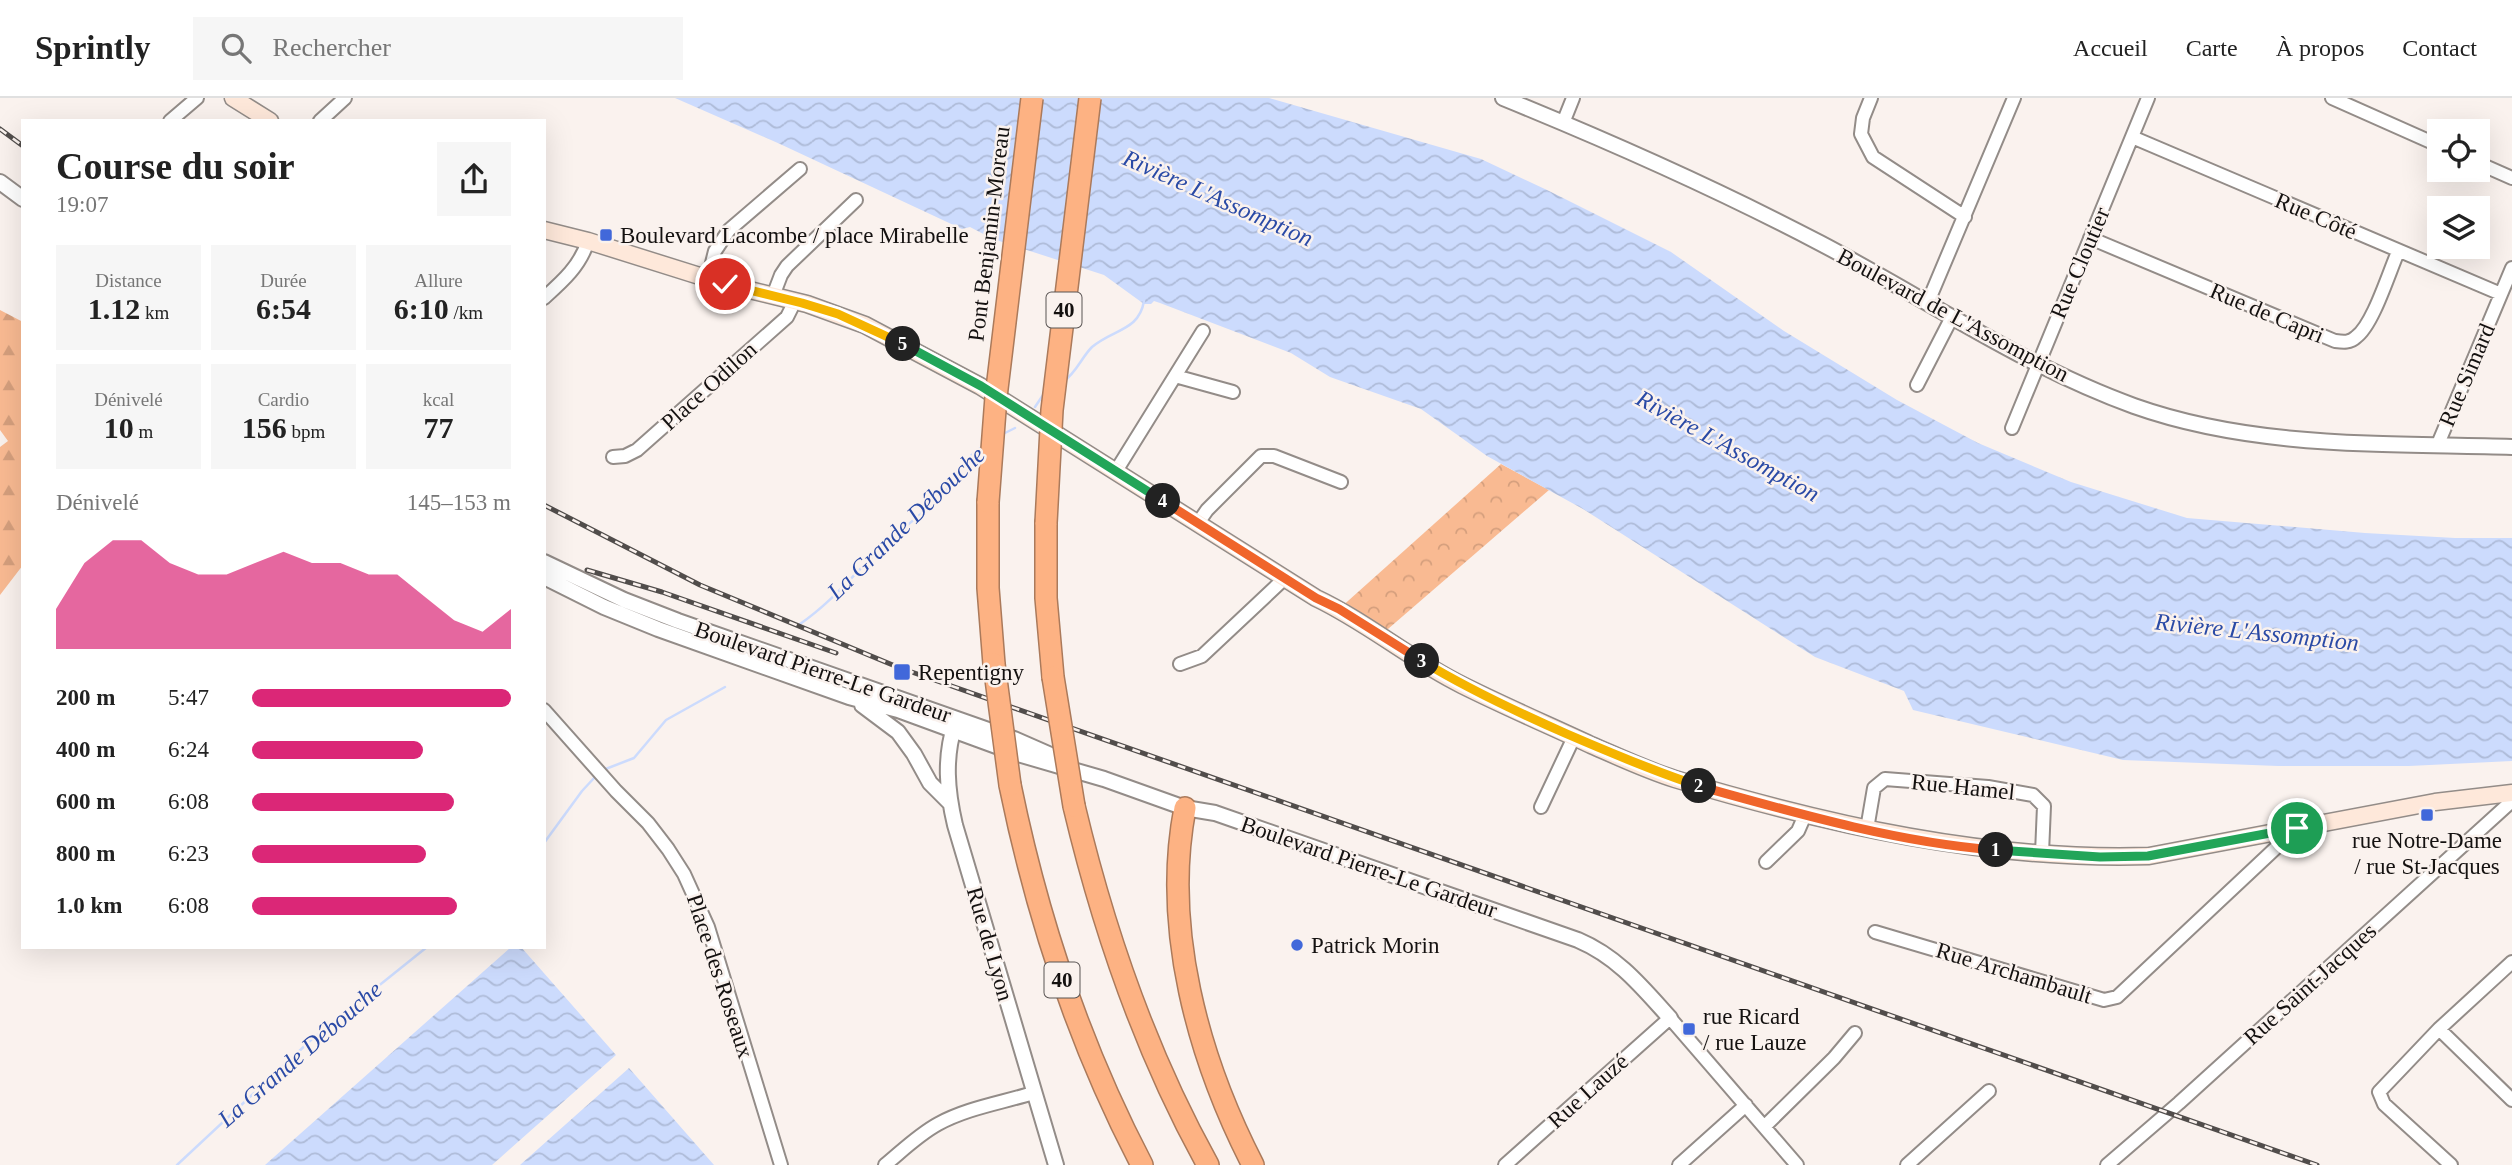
<!DOCTYPE html>
<html lang="fr">
<meta charset="utf-8">
<style>
:root{--surface:#fff;--page:#f6f6f6;--text:#222;--muted:#767676;--line:#e0e0e0;--accent:#db2777}
body{margin:0;font-family:"Times New Roman",serif;background:var(--page);color:var(--text);height:100vh;display:flex;flex-direction:column;font-size:26px;white-space:nowrap}
*{box-sizing:border-box;margin:0}
p{font-size:23px;color:var(--muted)}
.icon{flex:none;width:38px;height:38px;fill:none;stroke:currentColor;stroke-width:2;stroke-linecap:round;stroke-linejoin:round}
.map{position:relative;flex:1;overflow:hidden}
.panel{position:absolute;left:21px;top:21px;width:525px;height:830px;display:flex;flex-direction:column;background:var(--surface);border-radius:0px;box-shadow:0 7px 28px #0002}
.panel>*{flex:none}
.tools{position:absolute;left:2427px;top:21px;display:grid;gap:14px}
.tools a{display:grid;place-items:center;width:63px;height:63px;border-radius:0px;background:var(--surface);box-shadow:0 7px 28px #0002;font-size:35px}
.pin{position:absolute;display:grid;place-items:center;width:60px;height:60px;color:#fff;margin:-30px;border:4px solid #fff;border-radius:50%;box-shadow:0 2px 7px #0007}
.km{position:absolute;width:35px;height:35px;margin:-18px;border-radius:50%;background:#222;color:#fff;font-size:19px;line-height:35px;text-align:center}
.round{display:grid;place-items:center;flex:none;width:74px;height:74px;border-radius:0px;background:var(--page)}
.overview{display:flex;align-items:center;justify-content:space-between;height:119px;padding:0 35px}
h1{font-size:38px;font-weight:800;line-height:52px}
.stats{display:grid;grid-template-columns:repeat(3,1fr);gap:10px;height:119px;padding:7px 35px}
.stats div{display:grid;align-content:center;border-radius:0px;background:var(--page);text-align:center}
.stats b{font-size:30px;font-weight:800}
.stats small{font-size:19px;font-weight:400}
.stats p{font-size:19px}
.chart{height:196px;padding:14px 35px}
.chart p{display:flex;justify-content:space-between}
.chart svg{width:100%;height:126px;margin-top:7px;fill:var(--accent);opacity:.7}
ul{padding:0 35px;list-style:none;font-size:23px}
li{display:grid;grid-template-columns:112px 84px 1fr;align-items:center;height:52px}
li i{height:18px;border-radius:9px;background:var(--accent)}
header{display:flex;align-items:center;gap:42px;box-sizing:border-box;height:98px;padding:0 35px;background:var(--surface);border-bottom:2px solid var(--line)}
header strong{font-size:33px}
nav{display:flex;gap:38px;margin-inline-start:auto;font-size:24px}
.search{width:490px;height:63px;background:var(--page);display:flex;align-items:center;gap:18px;box-sizing:border-box;padding:0 24px;border-radius:0px;color:var(--muted);font-size:26px}
.map>svg:first-child{display:block}
.forest{fill:url(#forest-firs)}
.park{fill:url(#park-crowns)}
.water{fill:url(#water-waves)}
.lines{fill:none;stroke-linecap:round;stroke-linejoin:round}
.stream{stroke:#ccdbfd;stroke-width:2.5}
.minor-casing{stroke:#938c88;stroke-width:16}
.tertiary-casing{stroke:#938c88;stroke-width:18}
.secondary-casing{stroke:#938c88;stroke-width:19}
.motorway-casing{stroke:#ab7a5b;stroke-width:24}
.minor{stroke:#fff;stroke-width:12}
.tertiary{stroke:#fff;stroke-width:14}
.secondary{stroke:#fee8da;stroke-width:16}
.motorway{stroke:#fdb283;stroke-width:21}
.rail-casing{stroke:#514d4b;stroke-width:5}
.rail{stroke:#faf2ee;stroke-width:2.5;stroke-dasharray:8;stroke-linecap:butt}
.motorway-bridge-casing{stroke:#ab7a5b;stroke-width:24;stroke-linecap:butt}
.motorway-bridge{stroke:#fdb283;stroke-width:21}
.split-1-casing{stroke:#fff;stroke-width:14}
.split-2-casing{stroke:#fff;stroke-width:14}
.split-3-casing{stroke:#fff;stroke-width:14}
.split-4-casing{stroke:#fff;stroke-width:14}
.split-5-casing{stroke:#fff;stroke-width:14}
.split-6-casing{stroke:#fff;stroke-width:14}
.split-1{stroke:#22a559;stroke-width:9}
.split-2{stroke:#f0652b;stroke-width:9}
.split-3{stroke:#f5b400;stroke-width:9}
.split-4{stroke:#f0652b;stroke-width:9}
.split-5{stroke:#22a559;stroke-width:9}
.split-6{stroke:#f5b400;stroke-width:9}
.poi-dot{fill:#4168da;stroke:#faf2ee;stroke-width:2.5}
.labels{text-anchor:middle;dominant-baseline:central;stroke-width:5;stroke-linejoin:round;paint-order:stroke}
.shield{fill:#faf2ee;stroke:#595453;stroke-width:2}
.shield-label{font-size:21px;font-weight:bold;fill:#141110}
.street-label{font-size:23px;fill:#141110;stroke:#faf2ee}
.poi-label{font-size:23px;fill:#141110;stroke:#faf2ee;text-anchor:start}
.water-label{font-size:24px;font-style:italic;fill:#2a4aa6;stroke:#faf2ee}
</style>
<header>
<strong>Sprintly</strong>
<div class="search"><svg class="icon" aria-label="search" viewBox="0 0 24 24"><circle cx="10" cy="10" r="6"/><path d="M15 15l6 6"/></svg>Rechercher</div>
<nav><a>Accueil</a><a>Carte</a><a>À propos</a><a>Contact</a></nav>
</header>
<div class="map">
<svg width="2512" height="1067" viewBox="0 0 2512 1067">
<defs>
<pattern id="forest-firs" width="22" height="20" patternUnits="userSpaceOnUse" patternTransform="scale(1.75)"><rect width="22" height="20" fill="#f9ba92"/><path d="M5 1l3.5 6h-7zM16 11l3.5 6h-7z" fill="#d59f7d"/></pattern>
<pattern id="park-crowns" width="20" height="18" patternUnits="userSpaceOnUse" patternTransform="scale(1.75)"><rect width="20" height="18" fill="#f9ba92"/><path d="M2 6a3 3 0 1 1 6 0M12 15a3 3 0 1 1 6 0" fill="none" stroke="#d59f7d"/></pattern>
<pattern id="water-waves" width="16" height="10" patternUnits="userSpaceOnUse" patternTransform="scale(1.75)"><rect width="16" height="10" fill="#ccdbfd"/><path d="M0 5q4-4 8 0t8 0" fill="none" stroke="#aebbd8"/></pattern>
</defs>
<rect width="100%" height="100%" fill="#faf2ee"/>
<path class="forest" d="M0,212L23,224V467L0,497V349L8,343L0,332Z"/>
<path class="park" d="M1501,366L1549,392L1381,537L1339,511Z"/>
<path class="water" d="M675,0H1269L1481,61L1547,92L1671,154L1784,233L1897,302L1978,345L2071,384L2187,420L2365,435L2455,440H2512V663L2409,668H2278L2123,662L1913,612L1904,593L1815,559L1583,411L1487,358L1421,311L1330,279L1291,255L1160,205L1154,203L1151,206H1144L1104,177L993,141L970,129L962,131L780,46Z
M511,849H521L616,957L492,1067H265Z
M629,970L714,1067H520Z"/>
<g class="lines">
<path class="stream" d="M1063,284C1077,274 1081,260 1092,249C1113,231 1139,233 1144,203
M1035,309L1043,297
M1003,336L1015,330
M800,526C832,504 856,474 883,448C902,430 923,416 941,398C956,382 963,360 982,349
M603,672L634,660L666,622L725,589
M544,745L582,693L595,679
M177,1067L311,942L427,849"/>
<defs>
<path id="minor" d="M1871,0L1863,20L1861,36L1873,59L1965,119
M2332,0L2440,48
M170,23L197,0
M320,23L345,0
M1563,25L1573,0
M2132,39L2501,196
M2478,65L2512,80
M2090,140L2335,243C2343,244 2350,245 2356,239C2373,227 2389,174 2398,154
M708,181L715,153L729,132L800,71
M773,198L781,177L787,168L856,102
M544,200C563,183 580,168 588,143
M1928,204L2014,0
M1175,278L1203,233
M1917,287L1952,219
M2012,330L2148,0
M2438,346L2512,170
M613,359L625,358L637,352L787,219L795,203
M1116,373L1175,278L1233,294
M1198,425L1207,412L1261,358H1274L1341,384
M1180,566L1202,558L1285,480
M544,612L616,693L648,725L668,751L684,776L708,829L781,1067
M1541,709L1574,639
M1867,731L1874,690L1885,681L1988,689L2033,697L2044,708L2042,755
M1766,764L1798,733L1805,717
M1875,834L2104,902L2117,899L2297,730
M2439,931L2512,1002
M1765,1028L1834,960L1855,935
M885,1067C902,1053 918,1037 938,1026C967,1010 1001,1005 1033,995
M1505,1067L1670,920L1797,1067
M1679,1067L1746,1007
M1907,1067L1989,993
M2107,1067L2179,1005L2512,703
M2451,1067L2384,1006L2379,994L2439,931L2512,864"/>
<path id="tertiary" d="M1503,0C1611,44 1717,91 1820,145C1925,200 2023,268 2134,308C2255,351 2386,345 2512,349
M0,84L23,101
M544,464L624,502L678,523L1014,641L1055,659
M544,479L604,509L658,531L849,599L898,612L1018,656L1104,681L1185,710L1215,715L1578,842C1618,859 1642,889 1670,920
M862,607L898,634L914,656L930,685L950,705
M955,626C944,660 947,693 955,727L1056,1067"/>
<path id="secondary" d="M233,0L270,23
M544,132L588,143L725,186L807,206L865,227L980,288L1316,500C1367,524 1411,562 1462,587C1504,608 1548,627 1591,647C1619,659 1646,672 1675,681C1829,727 1987,763 2149,758L2435,704L2512,695"/>
<path id="motorway" d="M988,404V490L994,566
M1046,425V500L1053,579
M1010,687C1037,819 1079,947 1142,1067
M1074,708C1104,834 1145,954 1208,1067
M1185,710C1162,830 1198,960 1253,1067"/>
</defs>
<use href="#minor" class="minor-casing"/>
<use href="#tertiary" class="tertiary-casing"/>
<use href="#secondary" class="secondary-casing"/>
<use href="#motorway" class="motorway-casing"/>
<use href="#minor" class="minor"/>
<use href="#tertiary" class="tertiary"/>
<use href="#secondary" class="secondary"/>
<use href="#motorway" class="motorway"/>
<defs>
<path id="rail" d="M0,31L23,48
M544,407L700,487L900,570
M587,472L662,494L836,555
M906,572L2317,1067"/>
</defs>
<use href="#rail" class="rail-casing"/>
<use href="#rail" class="rail"/>
<defs>
<path id="motorway-bridge" d="M988,404L996,299L1032,0
M1046,425L1052,312L1090,0
M994,566L1010,687
M1053,579L1074,708"/>
</defs>
<use href="#motorway-bridge" class="motorway-bridge-casing"/>
<use href="#motorway-bridge" class="motorway-bridge"/>
</g>
<g class="lines">
<defs>
<path id="split-1" d="M1996,752L2100,759L2148,758L2297,730"/>
<path id="split-2" d="M1699,688C1792,714 1899,745 1996,752"/>
<path id="split-3" d="M1422,563C1468,591 1517,614 1567,636C1611,655 1653,673 1699,688"/>
<path id="split-4" d="M1163,403L1316,500L1339,511L1422,563"/>
<path id="split-5" d="M903,246L981,288L1163,403"/>
<path id="split-6" d="M725,186L802,205L838,216L903,246"/>
</defs>
<use href="#split-1" class="split-1-casing"/>
<use href="#split-2" class="split-2-casing"/>
<use href="#split-3" class="split-3-casing"/>
<use href="#split-4" class="split-4-casing"/>
<use href="#split-5" class="split-5-casing"/>
<use href="#split-6" class="split-6-casing"/>
<use href="#split-1" class="split-1"/>
<use href="#split-2" class="split-2"/>
<use href="#split-3" class="split-3"/>
<use href="#split-4" class="split-4"/>
<use href="#split-5" class="split-5"/>
<use href="#split-6" class="split-6"/>
</g>
<g class="poi-dot">
<rect x="599" y="130" width="14" height="14" rx="3.5"/>
<rect x="893" y="565" width="18" height="18" rx="3.5"/>
<rect x="2420" y="710" width="14" height="14" rx="3.5"/>
<circle cx="1297" cy="847" r="7"/>
<rect x="1682" y="924" width="14" height="14" rx="3.5"/>
</g>
<g class="labels">
<g class="shield">
<rect x="1046.5" y="194.5" width="35" height="35" rx="5"/>
<rect x="1044.5" y="864.5" width="35" height="35" rx="5"/>
</g>
<g class="shield-label">
<text x="1064" y="212">40</text>
<text x="1062" y="882">40</text>
</g>
<g class="street-label">
<text transform="translate(2316 118) rotate(23)">Rue Côté</text>
<text transform="translate(989 136) rotate(-83)">Pont Benjamin-Moreau</text>
<text transform="translate(2080 165) rotate(-67)">Rue Cloutier</text>
<text transform="translate(2267 215) rotate(23)">Rue de Capri</text>
<text transform="translate(1953 217) rotate(28)">Boulevard de L'Assomption</text>
<text transform="translate(2467 277) rotate(-67)">Rue Simard</text>
<text transform="translate(709 288) rotate(-42)">Place Odilon</text>
<text transform="translate(823 574) rotate(19)">Boulevard Pierre-Le Gardeur</text>
<text transform="translate(1963 689) rotate(6)">Rue Hamel</text>
<text transform="translate(1369 769) rotate(19)">Boulevard Pierre-Le Gardeur</text>
<text transform="translate(990 846) rotate(74)">Rue de Lyon</text>
<text transform="translate(2014 875) rotate(17)">Rue Archambault</text>
<text transform="translate(720 878) rotate(72)">Place des Roseaux</text>
<text transform="translate(2310 886) rotate(-42)">Rue Saint-Jacques</text>
<text transform="translate(1588 993) rotate(-42)">Rue Lauzé</text>
</g>
<g class="poi-label">
<text x="620" y="137">Boulevard Lacombe / place Mirabelle</text>
<text x="918" y="574">Repentigny</text>
<text x="2427" y="742" text-anchor="middle">rue Notre-Dame<tspan x="2427" dy="26">/ rue St-Jacques</tspan></text>
<text x="1311" y="847">Patrick Morin</text>
<text x="1703" y="918">rue Ricard<tspan x="1703" dy="26">/ rue Lauze</tspan></text>
</g>
<g class="water-label">
<text transform="translate(1218 100) rotate(24)">Rivière L'Assomption</text>
<text transform="translate(1728 348) rotate(29)">Rivière L'Assomption</text>
<text transform="translate(906 425) rotate(-44)">La Grande Débouche</text>
<text transform="translate(2257 534) rotate(6)">Rivière L'Assomption</text>
<text transform="translate(300 956) rotate(-41)">La Grande Débouche</text>
</g>
</g>
</svg>
<div class="tools">
<a><svg class="icon" aria-label="locate" viewBox="0 0 24 24"><circle cx="12" cy="12" r="6"/><path d="M12 2v4M12 18v4M2 12h4M18 12h4"/></svg></a>
<a><svg class="icon" aria-label="layers" viewBox="0 0 24 24"><path d="M12 4l9 5-9 5-9-5zM3 14l9 5 9-5"/></svg></a>
</div>
<div class="pin" style="left:2297px;top:730px;background:#1e9e55"><svg class="icon" aria-label="arrive" viewBox="0 0 24 24"><path d="M6 21V4h12l-3 4 3 4H6"/></svg></div>
<div class="pin" style="left:725px;top:186px;background:#d93025"><svg class="icon" aria-label="check" viewBox="0 0 24 24"><path d="M5 12l5 5 9-10"/></svg></div>
<b class="km" style="left:1996px;top:752px">1</b>
<b class="km" style="left:1699px;top:688px">2</b>
<b class="km" style="left:1422px;top:563px">3</b>
<b class="km" style="left:1163px;top:403px">4</b>
<b class="km" style="left:903px;top:246px">5</b>
<section class="panel">
<div class="overview"><div><h1>Course du soir</h1><p>19:07</p></div><a class="round"><svg class="icon" aria-label="share" viewBox="0 0 24 24"><path d="M12 15V3M7 8l5-5 5 5M5 13v7h14v-7"/></svg></a></div>
<div class="stats">
<div><p>Distance</p><b>1.12<small> km</small></b></div>
<div><p>Durée</p><b>6:54</b></div>
<div><p>Allure</p><b>6:10<small> /km</small></b></div>
</div>
<div class="stats">
<div><p>Dénivelé</p><b>10<small> m</small></b></div>
<div><p>Cardio</p><b>156<small> bpm</small></b></div>
<div><p>kcal</p><b>77</b></div>
</div>
<div class="chart"><p><span>Dénivelé</span>145–153 m</p>
<svg viewBox="0 0 160 44" preserveAspectRatio="none"><path d="M0 44V30L10 14L20 6L30 6L40 14L50 18L60 18L70 14L80 10L90 14L100 14L110 18L120 18L130 26L140 34L150 38L160 30V44z"/></svg>
</div>
<ul>
<li><b>200 m</b>5:47<i style="width:100%"></i></li>
<li><b>400 m</b>6:24<i style="width:66%"></i></li>
<li><b>600 m</b>6:08<i style="width:78%"></i></li>
<li><b>800 m</b>6:23<i style="width:67%"></i></li>
<li><b>1.0 km</b>6:08<i style="width:79%"></i></li>
</ul>
</section>
</div>
